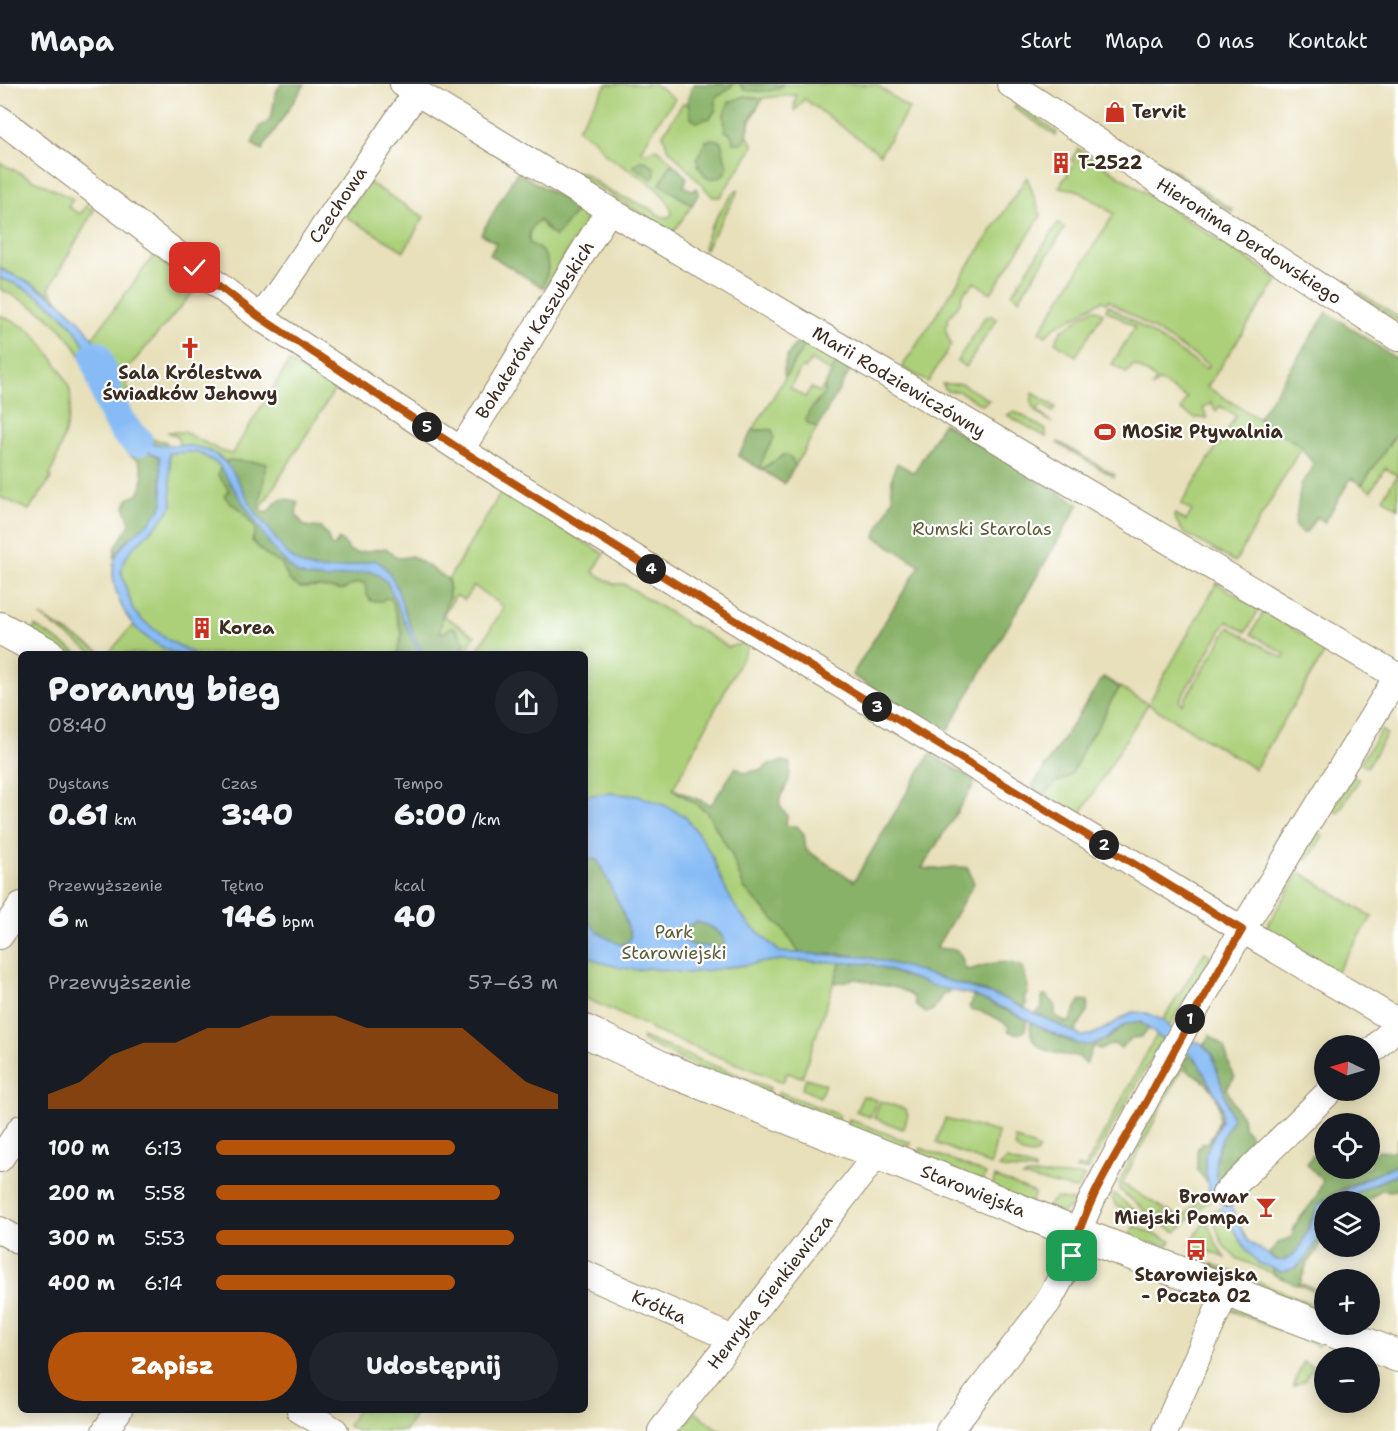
<!DOCTYPE html>
<html lang="pl">
<meta charset="utf-8">
<style>
:root{--surface:#171b24;--page:#20242c;--text:#f1f3f6;--muted:#9ea1a6;--line:#363941;--accent:#b45309}
body{margin:0;font-family:"Shantell Sans",sans-serif;background:var(--page);color:var(--text);height:100vh;display:flex;flex-direction:column;font-size:22px;white-space:nowrap}
*{box-sizing:border-box;margin:0}
p{font-size:20px;color:var(--muted)}
.icon{flex:none;width:33px;height:33px;fill:none;stroke:currentColor;stroke-width:2;stroke-linecap:round;stroke-linejoin:round}
.map{position:relative;flex:1;overflow:hidden}
.details{position:absolute;left:18px;top:567px;width:570px;height:762px;display:flex;flex-direction:column;background:var(--surface);border-radius:9px;box-shadow:0 3px 15px #0003}
.details>*{flex:none}
.needle{width:39px;rotate:275deg}
.buttons{position:absolute;left:1314px;top:951px;display:grid;gap:12px}
.buttons a{display:grid;place-items:center;width:66px;height:66px;border-radius:50%;background:var(--surface);box-shadow:0 3px 15px #0003;font-size:30px}
.pin{position:absolute;display:grid;place-items:center;width:51px;height:51px;color:#fff;margin:-26px;border-radius:12px;box-shadow:0 3px 9px #0006}
.km{position:absolute;width:30px;height:30px;margin:-15px;border-radius:50%;background:#222;color:#fff;font-size:16px;line-height:30px;text-align:center}
.round{display:grid;place-items:center;flex:none;width:63px;height:63px;border-radius:32px;background:var(--page)}
.summary{display:flex;align-items:center;justify-content:space-between;height:102px;padding:0 30px}
h1{font-size:33px;font-weight:800;line-height:45px}
.figures{display:grid;grid-template-columns:repeat(3,1fr);gap:9px;height:102px;padding:6px 30px}
.figures div{display:grid;align-content:center}
.figures b{font-size:30px;font-weight:800}
.figures small{font-size:16px;font-weight:400}
.figures p{font-size:16px}
.chart{height:168px;padding:12px 30px}
.chart p{display:flex;justify-content:space-between}
.chart svg{width:100%;height:108px;margin-top:6px;fill:var(--accent);opacity:.7}
.primary-button{display:flex;gap:12px;margin-top:auto;padding:12px 30px}
.primary-button a{flex:1;height:69px;border-radius:36px;background:var(--accent);color:#fff;font-size:24px;font-weight:800;line-height:69px;text-align:center}
.primary-button a+a{background:var(--page);color:var(--text)}
ul{padding:0 30px;list-style:none;font-size:20px}
li{display:grid;grid-template-columns:96px 72px 1fr;align-items:center;height:45px}
li i{height:15px;border-radius:8px;background:var(--accent)}
header{display:flex;align-items:center;gap:36px;box-sizing:border-box;height:84px;padding:0 30px;background:var(--surface);border-bottom:2px solid var(--line)}
header strong{font-size:28px}
nav{display:flex;gap:33px;margin-inline-start:auto;font-size:21px}
.map>svg:first-child{display:block}
.green{fill:#acd079;stroke:#747d4c;stroke-width:1.5}
.forest{fill:#89b269;stroke:#626e44;stroke-width:1.5}
.water{fill:#86bbf5;stroke:#60728a;stroke-width:1.5;fill-rule:evenodd}
.lines{fill:none;stroke-linecap:round;stroke-linejoin:round}
.river{stroke:#86bbf5;stroke-width:32}
.minor-casing{stroke:#92856c;stroke-width:28}
.major-casing{stroke:#92856c;stroke-width:34}
.minor{stroke:#fff;stroke-width:26}
.major{stroke:#fff;stroke-width:32}
.route-casing{stroke:#fff;stroke-width:12}
.route{stroke:#b45309;stroke-width:8}
.labels{text-anchor:middle;dominant-baseline:central;stroke-width:4.5;stroke-linejoin:round;paint-order:stroke}
.poi-label{font-size:18px;font-weight:bold;fill:#3b2a1e;stroke:#fff;text-anchor:start}
.street-label{font-size:18px;fill:#3b2a1e;stroke:#fff}
.park-label{font-size:18px;fill:#5d5c39;stroke:#fff}
</style>
<header>
<strong>Mapa</strong>
<nav><a>Start</a><a>Mapa</a><a>O nas</a><a>Kontakt</a></nav>
</header>
<div class="map">
<svg width="1398" height="1347" viewBox="0 0 1398 1347">
<rect width="100%" height="100%" fill="#fff"/>
<filter id="ink" filterUnits="userSpaceOnUse"><feTurbulence type="fractalNoise" baseFrequency=".0167" numOctaves="2"/><feDisplacementMap in="SourceGraphic" scale="12" xChannelSelector="R" yChannelSelector="G"/><feConvolveMatrix kernelMatrix="1 2 1 2 8 2 1 2 1" color-interpolation-filters="sRGB"/></filter>
<filter id="wash" filterUnits="userSpaceOnUse"><feTurbulence type="fractalNoise" baseFrequency=".008" numOctaves="4" result="noise"/><feDisplacementMap in="SourceGraphic" scale="24" xChannelSelector="R" yChannelSelector="G"/><feGaussianBlur stdDeviation="1.35" result="paint"/><feColorMatrix in="noise" values="0 0 0 0 0 0 0 0 0 0 0 0 0 0 0 0 0 1.4 0 .05"/><feComposite in="paint" operator="in"/></filter>
<g filter="url(#wash)">
<rect width="100%" height="100%" fill="#e8e0ba"/>
<path class="green" d="M607,0H655L675,15L658,38L641,66L645,69L656,65L663,69L674,81H670L660,100L692,121L673,149L576,90L577,88H582L611,108L649,124L662,133H668L672,130C669,104 627,87 608,72C603,68 600,63 596,58C591,53 583,49 577,45Z
M693,0H876L909,25L880,70L804,15L795,27L794,24L796,11L763,14C756,26 749,37 747,51L753,60L751,67L720,113H713L667,63L663,50L683,19L686,20Z
M1016,20L1057,48L1055,51L1014,24Z
M1138,64L1188,96L1184,97L1140,69Z
M1078,65L1278,195L1207,303L1302,362L1235,478L1183,448L1174,433L1175,430L1186,437L1192,427L1181,420L1236,332L1220,322L1216,327L1211,319L1203,324L1207,334H1195L1181,326L1187,314L1159,297L1152,304L1156,295L1134,281L1126,289L1112,280L1135,243L1106,226L1108,221L1206,285L1209,281L1108,216L1106,219L1102,217L1086,225L1079,231L1056,242L1046,252L1039,248L1114,130L1077,106L1059,103L1075,79L1071,76Z
M0,79L73,115L68,123L80,130L86,122L94,126L49,205L62,221L47,208L0,184Z
M1027,93L1041,132L991,209L974,198L969,205L967,204L961,214L962,216L947,236L948,238L945,244L951,261L928,298L902,283Z
M368,98L424,133L404,167L345,132Z
M1195,101L1233,126L1232,128L1195,105Z
M736,106H739L704,167C703,150 725,119 736,106Z
M579,124L583,127L586,137L545,204L542,203C548,190 551,182 542,170C538,165 536,162 530,160C527,151 531,142 539,136L548,148L555,152Z
M1058,139L1065,144L1019,215L1012,210Z
M154,171L183,193L182,196L196,205L123,290L132,315L125,312H114L101,271L92,255Z
M0,194C38,207 74,233 89,271C95,286 100,301 106,315L102,317C93,310 92,295 87,284C67,242 41,224 0,205Z
M1359,208L1398,233L1397,237L1358,211Z
M1094,225L1103,229L1076,272L1055,258L1062,245C1073,242 1082,229 1094,225Z
M0,231C10,236 20,240 29,246C40,254 68,294 70,307C74,327 58,373 50,392L52,393L29,426L0,413Z
M992,232L997,235L966,283L957,277L985,233Z
M806,259L837,277L832,289L811,276L805,285L802,283L790,304L805,313L811,304L820,308L825,301L824,310L814,320L812,342L817,344L795,382L792,375L775,376L761,385L759,384C765,371 770,360 772,346H753Z
M289,278L335,305L257,430L397,494L421,570H108L133,541L134,542C134,534 134,526 131,519C124,492 111,482 138,459L169,368H198L218,380L253,425L227,379C213,366 198,363 180,361L177,352L167,348H184L221,367L232,370Z
M942,300H962L989,316L982,321L959,307H947Z
M1033,309L1056,323L1053,328L1041,320L1037,327L1052,339C1040,331 1027,326 1033,309Z
M121,322L124,324C130,345 143,356 165,357L168,362C143,360 126,348 118,323Z
M1013,328L1020,330L1046,346V353L1007,331Z
M1398,347V424L1383,414L1397,391L1385,384L1371,407L1362,401Z
M1059,358L1115,391L1114,393L1057,359Z
M502,407L604,470L593,488L613,500H624L682,536L687,541L695,543L728,563L744,559L749,561L673,705L706,727L731,769L744,804L785,847L805,876L841,878L802,993L787,989L783,998L651,946L649,943L585,914V570H475L504,523L474,502L464,516L456,511L443,531L475,552L464,570H460L465,563L458,548H440L442,532L449,514V494Z
M1217,499L1259,525L1246,548L1227,537L1179,617L1182,620L1229,543L1283,574L1285,570L1251,550L1264,527L1327,565L1255,685L1148,620L1080,731L1032,703L1103,593L1148,620Z
M40,532L104,570H94Z
M35,542L79,570H62L32,547Z
M1381,646L1387,650L1367,683L1360,680Z
M1353,692L1359,696L1338,729L1332,725Z
M1317,748L1323,752L1308,776L1302,772Z
M1300,788L1372,833L1336,889L1265,845Z
M1205,868L1211,872L1169,943L1163,936Z
M1157,950L1163,954L1088,1086H1076L1078,1082L1085,1084Z
M642,953L770,1004L768,1010L758,1012L643,957Z
M1186,967L1192,972L1187,973L1186,982L1188,984V987L1182,984L1122,1100L1165,1125L1158,1137L1120,1106L1119,1098L1163,1009Z
M806,994L825,1000L820,1013L802,1005Z
M779,1008L839,1031L836,1040L776,1013Z
M863,1012L877,1016L870,1033L856,1027Z
M880,1017L905,1025L908,1031L903,1045L874,1034Z
M849,1035L911,1059L907,1067L846,1043Z
M945,1035L998,1048L991,1081L936,1059Z
M1015,1054L1039,1065L1036,1070C1028,1072 1018,1069 1015,1062Z
M921,1064L986,1090L983,1098L918,1071Z
M1007,1076L1035,1085V1087L1005,1085L999,1083Z
M1028,1091L1085,1092L1078,1104L1075,1105L1023,1093Z
M995,1093L1035,1109L1030,1121L992,1102Z
M1209,1106L1213,1112L1176,1148L1162,1140L1168,1126L1182,1134Z
M1113,1109L1145,1134L1116,1122L1113,1116Z
M1056,1114L1077,1118L1063,1128H1047L1050,1119Z
M1220,1124L1248,1168L1305,1186L1300,1199L1316,1205V1208L1236,1174L1223,1161L1211,1130Z
M1206,1135L1218,1163L1226,1174L1190,1160Z
M1134,1142L1171,1157L1169,1161L1145,1159L1129,1154Z
M1212,1180L1318,1222L1315,1228L1235,1197L1212,1182Z
M1230,1223L1319,1255L1320,1259L1318,1262L1227,1225Z
M1303,1278L1313,1282L1306,1296L1293,1302Z
M357,1326H418L405,1347H357L348,1342Z
M695,1328L720,1347H680Z"/>
<path class="forest" d="M281,0H305L262,66L252,60L260,42L267,39L272,30L276,8Z
M693,0H734L721,11L716,12V26L710,34L696,38L691,34L687,17Z
M740,0H784C776,9 755,8 744,6Z
M745,12L762,15L750,35L746,56L741,59H733L731,50L725,47L724,30L729,18Z
M713,55L720,57C725,64 722,72 728,81C725,92 719,96 707,94L698,82L697,74L706,57Z
M640,77H645L654,83L655,91L652,95L633,82Z
M670,81H674L687,94L684,102L693,107L696,104L699,109L692,121L660,100Z
M517,88L579,124L555,153L539,136C531,142 527,151 530,160C551,168 551,186 542,203L490,171L496,159L481,150Z
M1327,228L1398,276V347L1362,401L1351,394L1325,438L1316,433L1306,449H1301L1295,442L1301,400L1311,388L1313,379L1304,368L1301,362L1258,335Z
M801,256L806,259L785,293C781,281 790,263 801,256Z
M837,277L851,285L817,344L807,339L806,334L809,328L824,310L825,301Z
M109,329C118,352 137,364 160,373L163,420C158,427 154,434 148,440C133,454 123,455 115,476C111,463 124,451 130,440C129,427 120,429 129,414L138,411C144,399 145,388 138,376C126,372 108,349 104,336Z
M943,339L1079,420L946,649L852,591L920,481L875,453L893,414C890,404 892,388 897,379L914,389Z
M753,346C760,348 765,344 772,346C777,356 770,360 765,369C763,374 762,380 759,384L738,372Z
M784,371C791,371 792,375 795,382L784,400L761,385Z
M228,376L267,379L259,422L262,427L267,429C278,416 280,411 298,418L296,430L304,442L321,444L327,451L331,462H334L339,455L347,462L348,466L356,469L386,464L394,472L401,474L412,472L448,495L449,514L442,532L440,548L444,549L450,543L455,544L465,559L460,570H397L402,550L391,515L386,514L382,517H371L366,509L365,499H356L345,505L339,506L320,503L300,504L289,496L282,480L267,472L252,457L256,445L239,424L230,419L224,412L229,406L218,391L219,386Z
M1103,593L1120,604C1110,616 1105,631 1097,644C1094,649 1089,654 1086,660C1079,673 1074,697 1056,698L1045,710L1032,703Z
M930,670L976,697L922,784C937,788 952,780 968,784L974,799L936,864L957,866L962,874L965,884L969,886C988,880 1005,874 1023,883L1028,903L1027,910L1024,913L1027,920L1025,924L983,907L866,873L842,870H800L785,847L744,804L731,769L706,727L673,705L711,721L736,683L745,689L764,685C768,680 770,678 776,680L782,677L790,679C790,684 790,689 789,695C785,710 771,716 787,731L786,742H797L804,750L806,766L854,797Z
M590,775L597,776L600,781L622,826L631,852L629,857L622,861C575,845 585,820 585,778Z
M696,838C707,840 721,847 725,858L720,864L691,861L684,857L682,848L684,844Z
M841,878L871,880L904,892L950,905L948,909L943,910L933,926L926,929L916,922L914,914C897,900 891,904 872,899C866,898 859,894 853,895C845,897 843,900 834,898Z
M973,911L1027,936L1025,947C1019,951 1014,950 1008,947L1009,943C1001,935 982,926 971,926L969,922L972,919Z
M1046,911L1055,921V931L1065,938H1069C1074,931 1075,923 1081,916L1088,917L1087,928L1074,949L1036,929L1042,924V913Z
M1031,938C1046,945 1062,957 1078,959C1085,960 1100,958 1106,955C1123,946 1128,928 1150,944L1141,953L1132,954L1121,964L1114,960L1100,965L1093,962L1086,980C1083,978 1081,975 1079,973C1075,971 1069,971 1064,971C1045,968 1027,961 1031,938Z
M1210,951L1224,963L1232,989L1235,993L1226,1004L1238,1028L1243,1033V1043L1250,1050V1070L1243,1074L1218,1099C1210,1075 1221,1056 1232,1035L1212,970L1202,961L1206,959Z
M1192,972L1201,982L1218,1015L1223,1031L1210,1060L1205,1079L1208,1099L1197,1086V1066L1202,1059H1207C1230,1030 1219,1002 1188,987V984L1184,980L1187,973Z
M1398,1054V1080C1381,1088 1329,1107 1319,1121C1305,1140 1307,1170 1280,1177L1268,1171L1279,1158L1292,1153C1294,1135 1306,1129 1315,1115C1319,1110 1319,1103 1323,1097L1307,1080L1313,1070L1324,1064V1084H1370V1071L1378,1067L1391,1068L1395,1065Z
M1398,1090V1105L1391,1107L1381,1106L1367,1117L1341,1118L1367,1103Z
M1324,1132V1149L1317,1167L1307,1179L1300,1199L1297,1201L1274,1191L1271,1184L1282,1188L1298,1182L1306,1174Z"/>
<path class="water" d="M0,185C42,203 83,227 101,271C107,285 108,299 114,312L106,315C100,301 95,286 89,271C74,233 38,207 0,194Z
M118,323C140,385 184,344 220,374C235,386 243,407 252,423C256,430 262,435 266,441C278,457 285,473 303,481C326,492 352,480 375,476C396,487 399,514 407,534C411,546 417,558 423,570H419L387,498L378,491L370,487L327,495L308,493L296,489L273,465L218,380L198,368L169,369L172,422L160,438L132,465L125,475L121,488L133,526L142,536L170,557L195,570C188,570 179,572 173,569C160,563 144,553 135,543C121,527 108,495 115,475C121,459 134,451 146,441C153,436 158,427 163,420L160,373C136,362 118,353 109,327Z
M610,709L639,712L664,721L685,732L700,752L712,772L724,802L736,824L749,840L780,868L866,873L909,884L1005,915L1081,952L1091,951L1102,946L1132,928L1147,929L1163,936L1169,943L1191,957L1199,958L1212,970L1232,1035C1221,1056 1210,1075 1218,1099L1213,1112L1209,1106L1205,1079L1206,1069L1221,1037L1222,1024L1218,1015L1196,975L1186,967L1159,953L1141,938H1133L1124,941L1104,956L1090,961L1079,960L1057,951L1012,928L973,911L937,903L871,880L780,876L688,889L648,884L637,886L622,884L599,878L585,871V832C593,847 606,855 622,861L629,857L631,852L622,826L600,781L597,776L590,775L585,778V712ZM696,838C707,840 721,846 725,858L720,864L691,861L684,857L682,848L684,844Z
M1398,1080V1090L1367,1103L1341,1117L1324,1118C1324,1138 1316,1167 1300,1180C1294,1185 1288,1186 1281,1188L1258,1179L1248,1168L1220,1124L1228,1116L1247,1156L1276,1176L1284,1177L1293,1171L1301,1162L1319,1120L1363,1096Z"/>
<g class="lines">
<path class="river" d="M96,272C105,301 111,339 137,357"/>
</g>
</g>
<g filter="url(#ink)">
<g class="lines">
<defs>
<path id="minor" d="M403,0L609,126L1397,592
M1010,0L1398,254
M0,35L261,234L461,366L746,543L1251,851L1393,935L1398,940
M261,234L416,9
M461,366L609,126
M0,852L21,821
M1370,969L1398,941
M0,1075L21,1044
M1225,1110L1331,1006
M0,1146L21,1158
M585,1190L733,1255
M300,1326L335,1347
M105,1347L119,1326
M661,1347L878,1069
M949,1347L1048,1218L1068,1181L1077,1149L1093,1113L1185,943L1242,846L1398,591
M1165,1347L1227,1205"/>
<path id="major" d="M0,544L48,570
M585,947L663,984L1077,1149L1398,1272"/>
</defs>
<use href="#minor" class="minor-casing"/>
<use href="#major" class="major-casing"/>
<use href="#minor" class="minor"/>
<use href="#major" class="major"/>
</g>
</g>
<g class="lines" filter="url(#ink)">
<defs>
<path id="route" d="M195,184L261,234L461,366L622,467L1242,846C1206,907 1173,969 1139,1031C1113,1076 1084,1120 1072,1172"/>
</defs>
<use href="#route" class="route-casing"/>
<use href="#route" class="route"/>
</g>
<defs>
<symbol id="shop-bare" viewBox="-9 -9 18 18"><path d="M-5-2.5h2.3a2.7 3.5 0 0 1 5.4 0H5L5.5 6h-11ZM-1.5-2.5h3a1.5 2.3 0 0 0-3 0Z" fill="#c8321e" stroke="#fff" stroke-width="2.5" paint-order="stroke"/></symbol>
<symbol id="building-bare" viewBox="-9 -9 18 18"><path d="M-4-6H4V6H1V3H-1V6H-4ZM-2.5-4.3h1.7v1.8h-1.7ZM.8-4.3h1.7v1.8H.8ZM-2.5-1h1.7V.8h-1.7ZM.8-1h1.7V.8H.8Z" fill="#c8321e" stroke="#fff" stroke-width="2.5" paint-order="stroke"/></symbol>
<symbol id="church-bare" viewBox="-9 -9 18 18"><path d="M-1.2-6h2.4v3.5h3.3v2.4h-3.3V6h-2.4V-.1h-3.3v-2.4h3.3Z" fill="#c8321e" stroke="#fff" stroke-width="2.5" paint-order="stroke"/></symbol>
<symbol id="stadium-bare" viewBox="-9 -9 18 18"><path d="M0-5a6.5 5 0 1 0 0 10a6.5 5 0 1 0 0-10ZM-3.5-1.8h7v3.6h-7Z" fill="#c8321e" stroke="#fff" stroke-width="2.5" paint-order="stroke"/></symbol>
<symbol id="bar-bare" viewBox="-9 -9 18 18"><path d="M-6-5H6L.8 .8V4.5H3.5V6h-7V4.5H-.8V.8Z" fill="#c8321e" stroke="#fff" stroke-width="2.5" paint-order="stroke"/></symbol>
<symbol id="bus-bare" viewBox="-9 -9 18 18"><path d="M-5-6H5V4H4V6H2V4H-2V6H-4V4H-5ZM-3.5-4V0h7V-4ZM-3.5 1.2v1.5H-2V1.2ZM2 1.2v1.5H3.5V1.2Z" fill="#c8321e" stroke="#fff" stroke-width="2.5" paint-order="stroke"/></symbol>
</defs>
<g fill-rule="evenodd">
<use href="#shop-bare" x="1100" y="13" width="30" height="30"/>
<use href="#building-bare" x="1046" y="64" width="30" height="30"/>
<use href="#church-bare" x="175" y="249" width="30" height="30"/>
<use href="#stadium-bare" x="1090" y="333" width="30" height="30"/>
<use href="#building-bare" x="187" y="529" width="30" height="30"/>
<use href="#bar-bare" x="1251" y="1108" width="30" height="30"/>
<use href="#bus-bare" x="1181" y="1151" width="30" height="30"/>
</g>
<g class="labels">
<g class="poi-label">
<text x="1132" y="28">Tervit</text>
<text x="1078" y="79">T-2522</text>
<text x="190" y="289" text-anchor="middle">Sala Królestwa<tspan x="190" dy="21">Świadków Jehowy</tspan></text>
<text x="1122" y="348">MOSiR Pływalnia</text>
<text x="219" y="544">Korea</text>
<text x="1249" y="1113" text-anchor="end">Browar<tspan x="1249" dy="21">Miejski Pompa</tspan></text>
<text x="1196" y="1191" text-anchor="middle">Starowiejska<tspan x="1196" dy="21">- Poczta 02</tspan></text>
</g>
<g class="street-label">
<text transform="translate(338 121) rotate(-56)">Czechowa</text>
<text transform="translate(1249 157) rotate(33)">Hieronima Derdowskiego</text>
<text transform="translate(535 246) rotate(-58)">Bohaterów Kaszubskich</text>
<text transform="translate(899 298) rotate(31)">Marii Rodziewiczówny</text>
<text transform="translate(973 1107) rotate(22)">Starowiejska</text>
<text transform="translate(770 1208) rotate(-52)">Henryka Sienkiewicza</text>
<text transform="translate(659 1223) rotate(24)">Krótka</text>
</g>
<g class="park-label">
<text x="982" y="445">Rumski Starolas</text>
<text x="674" y="848">Park<tspan x="674" dy="21">Starowiejski</tspan></text>
</g>
</g>
</svg>
<div class="buttons">
<a><svg class="needle" viewBox="-14 -14 28 28"><path d="M0-13l5 13h-10z" fill="#e53935"/><path d="M0 13l5-13h-10z" fill="#9ea1a6"/></svg></a>
<a><svg class="icon" aria-label="locate" viewBox="0 0 24 24"><circle cx="12" cy="12" r="6"/><path d="M12 2v4M12 18v4M2 12h4M18 12h4"/></svg></a>
<a><svg class="icon" aria-label="layers" viewBox="0 0 24 24"><path d="M12 4l9 5-9 5-9-5zM3 14l9 5 9-5"/></svg></a>
<a>+</a>
<a>−</a>
</div>
<div class="pin" style="left:1072px;top:1172px;background:#1e9e55"><svg class="icon" aria-label="arrive" viewBox="0 0 24 24"><path d="M6 21V4h12l-3 4 3 4H6"/></svg></div>
<div class="pin" style="left:195px;top:184px;background:#d93025"><svg class="icon" aria-label="check" viewBox="0 0 24 24"><path d="M5 12l5 5 9-10"/></svg></div>
<b class="km" style="left:1190px;top:935px">1</b>
<b class="km" style="left:1104px;top:761px">2</b>
<b class="km" style="left:877px;top:623px">3</b>
<b class="km" style="left:651px;top:485px">4</b>
<b class="km" style="left:427px;top:343px">5</b>
<section class="details">
<div class="summary"><div><h1>Poranny bieg</h1><p>08:40</p></div><a class="round"><svg class="icon" aria-label="share" viewBox="0 0 24 24"><path d="M12 15V3M7 8l5-5 5 5M5 13v7h14v-7"/></svg></a></div>
<div class="figures">
<div><p>Dystans</p><b>0.61<small> km</small></b></div>
<div><p>Czas</p><b>3:40</b></div>
<div><p>Tempo</p><b>6:00<small> /km</small></b></div>
</div>
<div class="figures">
<div><p>Przewyższenie</p><b>6<small> m</small></b></div>
<div><p>Tętno</p><b>146<small> bpm</small></b></div>
<div><p>kcal</p><b>40</b></div>
</div>
<div class="chart"><p><span>Przewyższenie</span>57–63 m</p>
<svg viewBox="0 0 160 44" preserveAspectRatio="none"><path d="M0 44V38L10 33L20 22L30 17L40 17L50 11L60 11L70 6L80 6L90 6L100 11L110 11L120 11L130 11L140 22L150 33L160 38V44z"/></svg>
</div>
<ul>
<li><b>100 m</b>6:13<i style="width:70%"></i></li>
<li><b>200 m</b>5:58<i style="width:83%"></i></li>
<li><b>300 m</b>5:53<i style="width:87%"></i></li>
<li><b>400 m</b>6:14<i style="width:70%"></i></li>
</ul>
<div class="primary-button"><a>Zapisz</a><a>Udostępnij</a></div>
</section>
</div>
